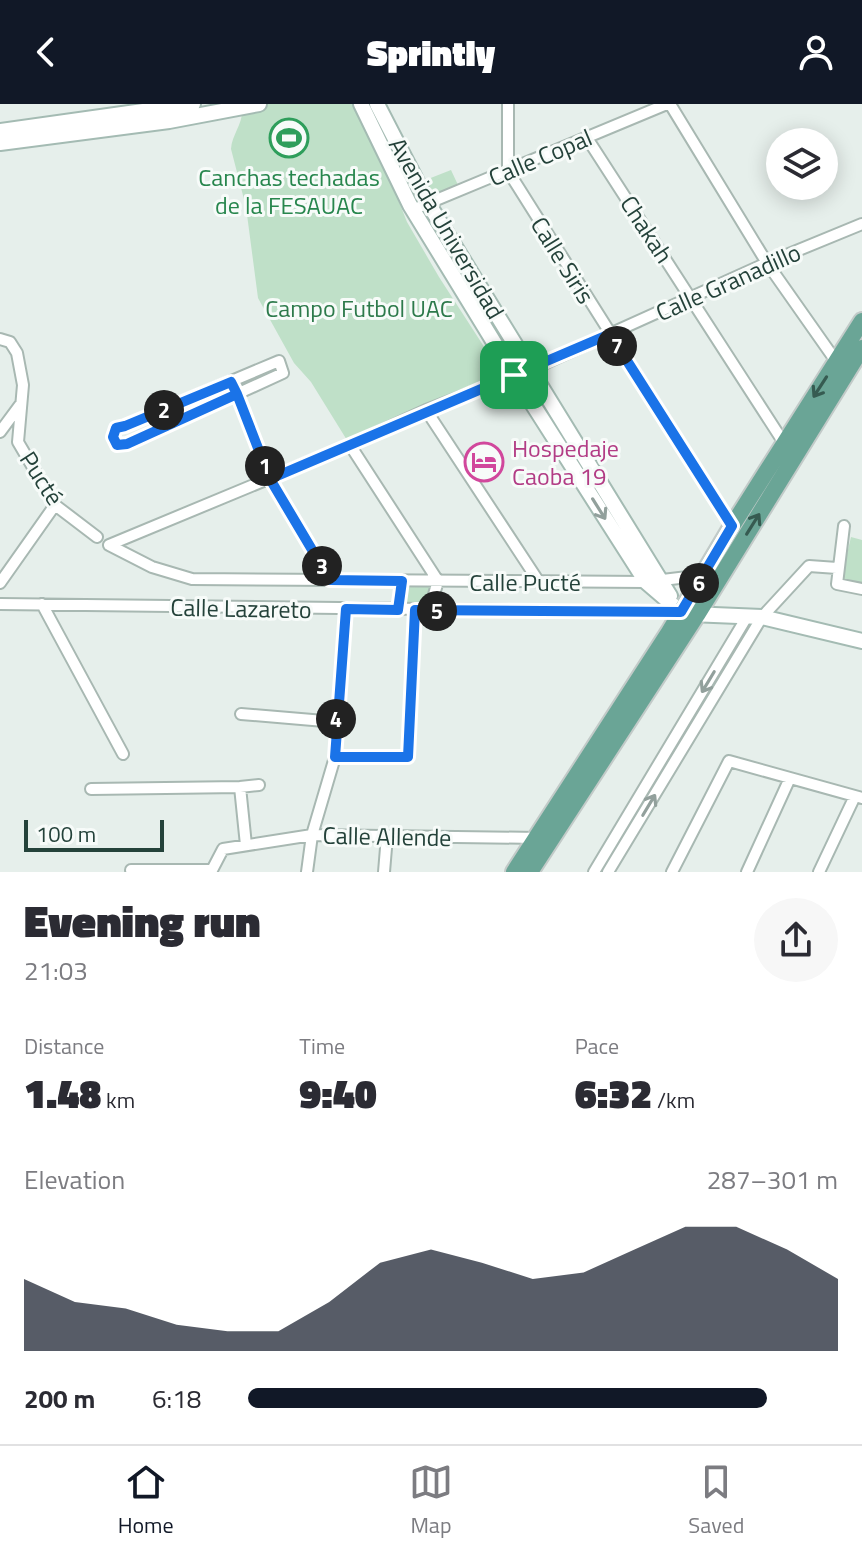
<!DOCTYPE html>
<meta charset="utf-8">
<style>
:root{--surface:#fff;--page:#f7f7f7;--text:#2b2b33;--muted:#7c7c81;--line:#e1e1e2;--accent:#111827}
body{margin:0;font-family:"Titillium Web",sans-serif;background:var(--page);color:var(--text);height:100vh;display:flex;flex-direction:column;font-size:30px;white-space:nowrap}
*{box-sizing:border-box;margin:0}
p{font-size:26px;color:var(--muted)}
.icon{flex:none;width:44px;height:44px;fill:none;stroke:currentColor;stroke-width:2;stroke-linecap:round;stroke-linejoin:round}
.map{position:relative;height:768px;overflow:hidden}
.side{display:flex;flex-direction:column;background:var(--surface);flex:1}
.side>*{flex:none}
.buttons{position:absolute;left:766px;top:24px;display:grid;gap:16px}
.buttons a{display:grid;place-items:center;width:72px;height:72px;border-radius:50%;background:var(--surface);box-shadow:0 4px 20px #0003;font-size:40px}
.scale{position:absolute;left:24px;bottom:20px;width:140px;box-sizing:border-box;padding-left:8px;border:4px solid #24423a;border-top:0;font-size:22px;line-height:28px;white-space:nowrap;color:#24423a;-webkit-text-stroke:6px #f7fbf9;paint-order:stroke}
.pin{position:absolute;display:grid;place-items:center;width:68px;height:68px;color:#fff;margin:-34px;border-radius:16px;box-shadow:0 4px 12px #0006}
.km{position:absolute;width:40px;height:40px;margin:-20px;border-radius:50%;background:#222;color:#fff;font-size:22px;line-height:40px;text-align:center}
.round{display:grid;place-items:center;flex:none;width:84px;height:84px;border-radius:42px;background:var(--page)}
.overview{display:flex;align-items:center;justify-content:space-between;height:136px;padding:0 24px}
h1{font-size:44px;font-weight:800;line-height:60px}
.metrics{display:grid;grid-template-columns:repeat(3,1fr);gap:12px;height:136px;padding:8px 24px}
.metrics div{display:grid;align-content:center}
.metrics b{font-size:40px;font-weight:800}
.metrics small{font-size:22px;font-weight:400}
.metrics p{font-size:22px}
.chart{height:224px;padding:16px 24px}
.chart p{display:flex;justify-content:space-between}
.chart svg{width:100%;height:144px;margin-top:8px;fill:var(--accent);opacity:.7}
ul{padding:0 24px;list-style:none;font-size:26px}
li{display:grid;grid-template-columns:128px 96px 1fr;align-items:center;height:60px}
li i{height:20px;border-radius:10px;background:var(--accent)}
header{display:flex;justify-content:space-between;align-items:center;height:104px;padding:0 24px;background:var(--accent);color:#fff;font-size:36px;font-weight:800}
.dock{display:flex;justify-content:space-around;align-items:center;height:112px;border-top:2px solid var(--line);background:var(--surface);font-size:22px;color:var(--muted)}
.dock a{display:grid;justify-items:center;gap:4px}
.dock .on{color:var(--accent)}
.map>svg:first-child{display:block}
.green{fill:#bfe0c8}
.lines{fill:none;stroke-linecap:round;stroke-linejoin:round}
.street-casing{stroke:#a8b8b2;stroke-width:14}
.secondary-casing{stroke:#a4bbb3;stroke-width:18}
.primary-casing{stroke:#c2cac8;stroke-width:20}
.street{stroke:#fff;stroke-width:10}
.secondary{stroke:#fff;stroke-width:14}
.primary{stroke:#6aa596;stroke-width:16}
.oneway{stroke:#365b51}
.oneway2{stroke:#92a09c}
.route-casing{stroke:#fff;stroke-width:16}
.route{stroke:#1a73e8;stroke-width:10}
.labels{text-anchor:middle;dominant-baseline:central;stroke-width:6;stroke-linejoin:round;paint-order:stroke}
.street-label{font-size:24px;fill:#24423a;stroke:#f7fbf9}
.leisure-label{font-size:24px;fill:#27864d;stroke:#f7fbf9}
.park-label{font-size:24px;fill:#2d7a4b;stroke:#f7fbf9}
.hotel-label{font-size:24px;fill:#b23c85;stroke:#f7fbf9;text-anchor:start}
</style>
<header><svg class="icon" aria-label="back" viewBox="0 0 24 24"><path d="M15 5l-7 7 7 7"/></svg>Sprintly<svg class="icon" aria-label="person" viewBox="0 0 24 24"><circle cx="12" cy="8" r="4"/><path d="M4 21q1-7 8-7t8 7"/></svg></header>
<div class="map">
<svg width="862" height="768" viewBox="0 0 862 768">
<rect width="100%" height="100%" fill="#e6efeb"/>
<path class="green" d="M259,0H360L407,118L439,173L501,269L350,341L311,278L294,259L258,194L246,103L231,45C232,30 244,19 242,3Z
M451,66L458,81L430,93L423,77Z
M851,433L862,436V480L841,475Z
M403,478L436,479L428,505H400Z"/>
<g class="lines">
<defs>
<path id="street" d="M508,0V67L732,422
M670,0L767,159L838,260
M587,34L784,339
M412,106L667,0
M0,235L10,238L17,249L23,281L18,338L55,401L97,433
M279,257L283,269L127,340L117,341L113,333L116,324L125,322Z
M235,286L270,375L330,476
M426,306L539,478
M0,328L20,301
M350,341L438,477L429,507
M844,422L837,480L862,485
M109,441L350,341L426,306L530,266L767,159L862,120
M109,441L152,463L192,475L646,478L704,471
M0,479L55,401
M0,500L681,508
M42,500L123,650
M398,506L402,477
M241,610L336,618
M335,653H408L415,506
M240,683L246,741
M91,685L240,683L259,681
M131,766H210
M211,768L223,745L312,731L538,734
M307,768L312,731L335,653L346,505
M384,768L387,732
M594,768L748,511
M608,768L762,513L809,462L837,464
M672,768L729,657L862,694
M747,768L790,674
M819,768L855,692"/>
<path id="secondary" d="M361,0L410,101L514,271L646,478L681,508
M377,0L428,99L670,492
M0,27L193,0
M0,39L169,17L259,0
M690,510L762,513L862,537"/>
<path id="primary" d="M514,768L669,528L732,422L862,217
M530,768L697,511L862,244"/>
</defs>
<use href="#street" class="street-casing"/>
<use href="#secondary" class="secondary-casing"/>
<use href="#primary" class="primary-casing"/>
<use href="#street" class="street"/>
<use href="#secondary" class="secondary"/>
<use href="#primary" class="primary"/>
</g>
<defs><path id="oneway-shaft" d="M-6 0H5M1.5-3L5.5 0L1.5 3" fill="none" stroke-width="1.6" stroke-linecap="round" stroke-linejoin="round" transform="scale(2)"/></defs>
<g class="oneway">
<use href="#oneway-shaft" transform="translate(820 283) rotate(123)"/>
<use href="#oneway-shaft" transform="translate(753 420) rotate(-58)"/>
</g>
<g class="oneway2">
<use href="#oneway-shaft" transform="translate(599 405) rotate(58)"/>
<use href="#oneway-shaft" transform="translate(708 578) rotate(121)"/>
<use href="#oneway-shaft" transform="translate(649 701) rotate(-59)"/>
</g>
<g class="lines">
<defs>
<path id="route" d="M514,271L270,375L237,290L127,340L117,341L113,333L116,324L125,322L231,278L237,290L270,375L330,476L402,477L398,506L346,505L335,653H408L415,506L681,508L732,422L610,230L514,271"/>
</defs>
<use href="#route" class="route-casing"/>
<use href="#route" class="route"/>
</g>
<defs>
<symbol id="stadium-ring" viewBox="-11 -11 22 22"><circle r="9.5" fill="#f7fbf9" stroke="#2e9e5b" stroke-width="1.5"/><path d="M0-5a6.5 5 0 1 0 0 10a6.5 5 0 1 0 0-10ZM-3.5-1.8h7v3.6h-7Z" fill="#2e9e5b"/></symbol>
<symbol id="hotel-ring" viewBox="-11 -11 22 22"><circle r="9.5" fill="#f7fbf9" stroke="#d1479c" stroke-width="1.5"/><path d="M-6-4.5h1.5V1H6V5H4.5V3h-9V5H-6ZM-4 0a1.8 1.8 0 1 1 3.6 0ZM.5 0V-2.5h3Q6-2.5 6 0Z" fill="#d1479c"/></symbol>
</defs>
<g fill-rule="evenodd">
<use href="#stadium-ring" x="267" y="12" width="44" height="44"/>
<use href="#hotel-ring" x="462" y="336" width="44" height="44"/>
</g>
<g class="labels">
<g class="street-label">
<text transform="translate(540 53) rotate(-23)">Calle Copal</text>
<text transform="translate(447 124) rotate(60)">Avenida Universidad</text>
<text transform="translate(647 125) rotate(57)">Chakah</text>
<text transform="translate(563 156) rotate(58)">Calle Siris</text>
<text transform="translate(728 178) rotate(-24)">Calle Granadillo</text>
<text transform="translate(42 374) rotate(57)">Pucté</text>
<text x="525" y="478">Calle Pucté</text>
<text transform="translate(241 504) rotate(1)">Calle Lazareto</text>
<text transform="translate(387 732) rotate(1)">Calle Allende</text>
</g>
<g class="leisure-label">
<text x="289" y="73">Canchas techadas<tspan x="289" dy="28">de la FESAUAC</tspan></text>
</g>
<g class="park-label">
<text x="359" y="204">Campo Futbol UAC</text>
</g>
<g class="hotel-label">
<text x="512" y="344">Hospedaje<tspan x="512" dy="28">Caoba 19</tspan></text>
</g>
</g>
</svg>
<div class="buttons">
<a><svg class="icon" aria-label="layers" viewBox="0 0 24 24"><path d="M12 4l9 5-9 5-9-5zM3 14l9 5 9-5"/></svg></a>
</div>
<div class="scale">100 m</div>
<div class="pin" style="left:514px;top:271px;background:#1e9e55"><svg class="icon" aria-label="arrive" viewBox="0 0 24 24"><path d="M6 21V4h12l-3 4 3 4H6"/></svg></div>
<b class="km" style="left:265px;top:362px">1</b>
<b class="km" style="left:164px;top:306px">2</b>
<b class="km" style="left:322px;top:462px">3</b>
<b class="km" style="left:336px;top:615px">4</b>
<b class="km" style="left:437px;top:507px">5</b>
<b class="km" style="left:699px;top:479px">6</b>
<b class="km" style="left:617px;top:242px">7</b>
</div>
<section class="side">
<div class="overview"><div><h1>Evening run</h1><p>21:03</p></div><a class="round"><svg class="icon" aria-label="share" viewBox="0 0 24 24"><path d="M12 15V3M7 8l5-5 5 5M5 13v7h14v-7"/></svg></a></div>
<div class="metrics">
<div><p>Distance</p><b>1.48<small> km</small></b></div>
<div><p>Time</p><b>9:40</b></div>
<div><p>Pace</p><b>6:32<small> /km</small></b></div>
</div>
<div class="chart"><p><span>Elevation</span>287–301 m</p>
<svg viewBox="0 0 160 44" preserveAspectRatio="none"><path d="M0 44V22L10 29L20 31L30 36L40 38L50 38L60 29L70 17L80 13L90 17L100 22L110 20L120 13L130 6L140 6L150 13L160 22V44z"/></svg>
</div>
<ul>
<li><b>200 m</b>6:18<i style="width:88%"></i></li>
</ul>
</section>
<nav class="dock">
<a class="on"><svg class="icon" aria-label="home" viewBox="0 0 24 24"><path d="M3 11l9-7 9 7M6 9v11h12V9"/></svg>Home</a>
<a><svg class="icon" aria-label="map" viewBox="0 0 24 24"><path d="M3 6l6-2 6 2 6-2v14l-6 2-6-2-6 2zM9 4v14M15 6v14"/></svg>Map</a>
<a><svg class="icon" aria-label="saved" viewBox="0 0 24 24"><path d="M7 4h10v16l-5-4-5 4z"/></svg>Saved</a>
</nav>
